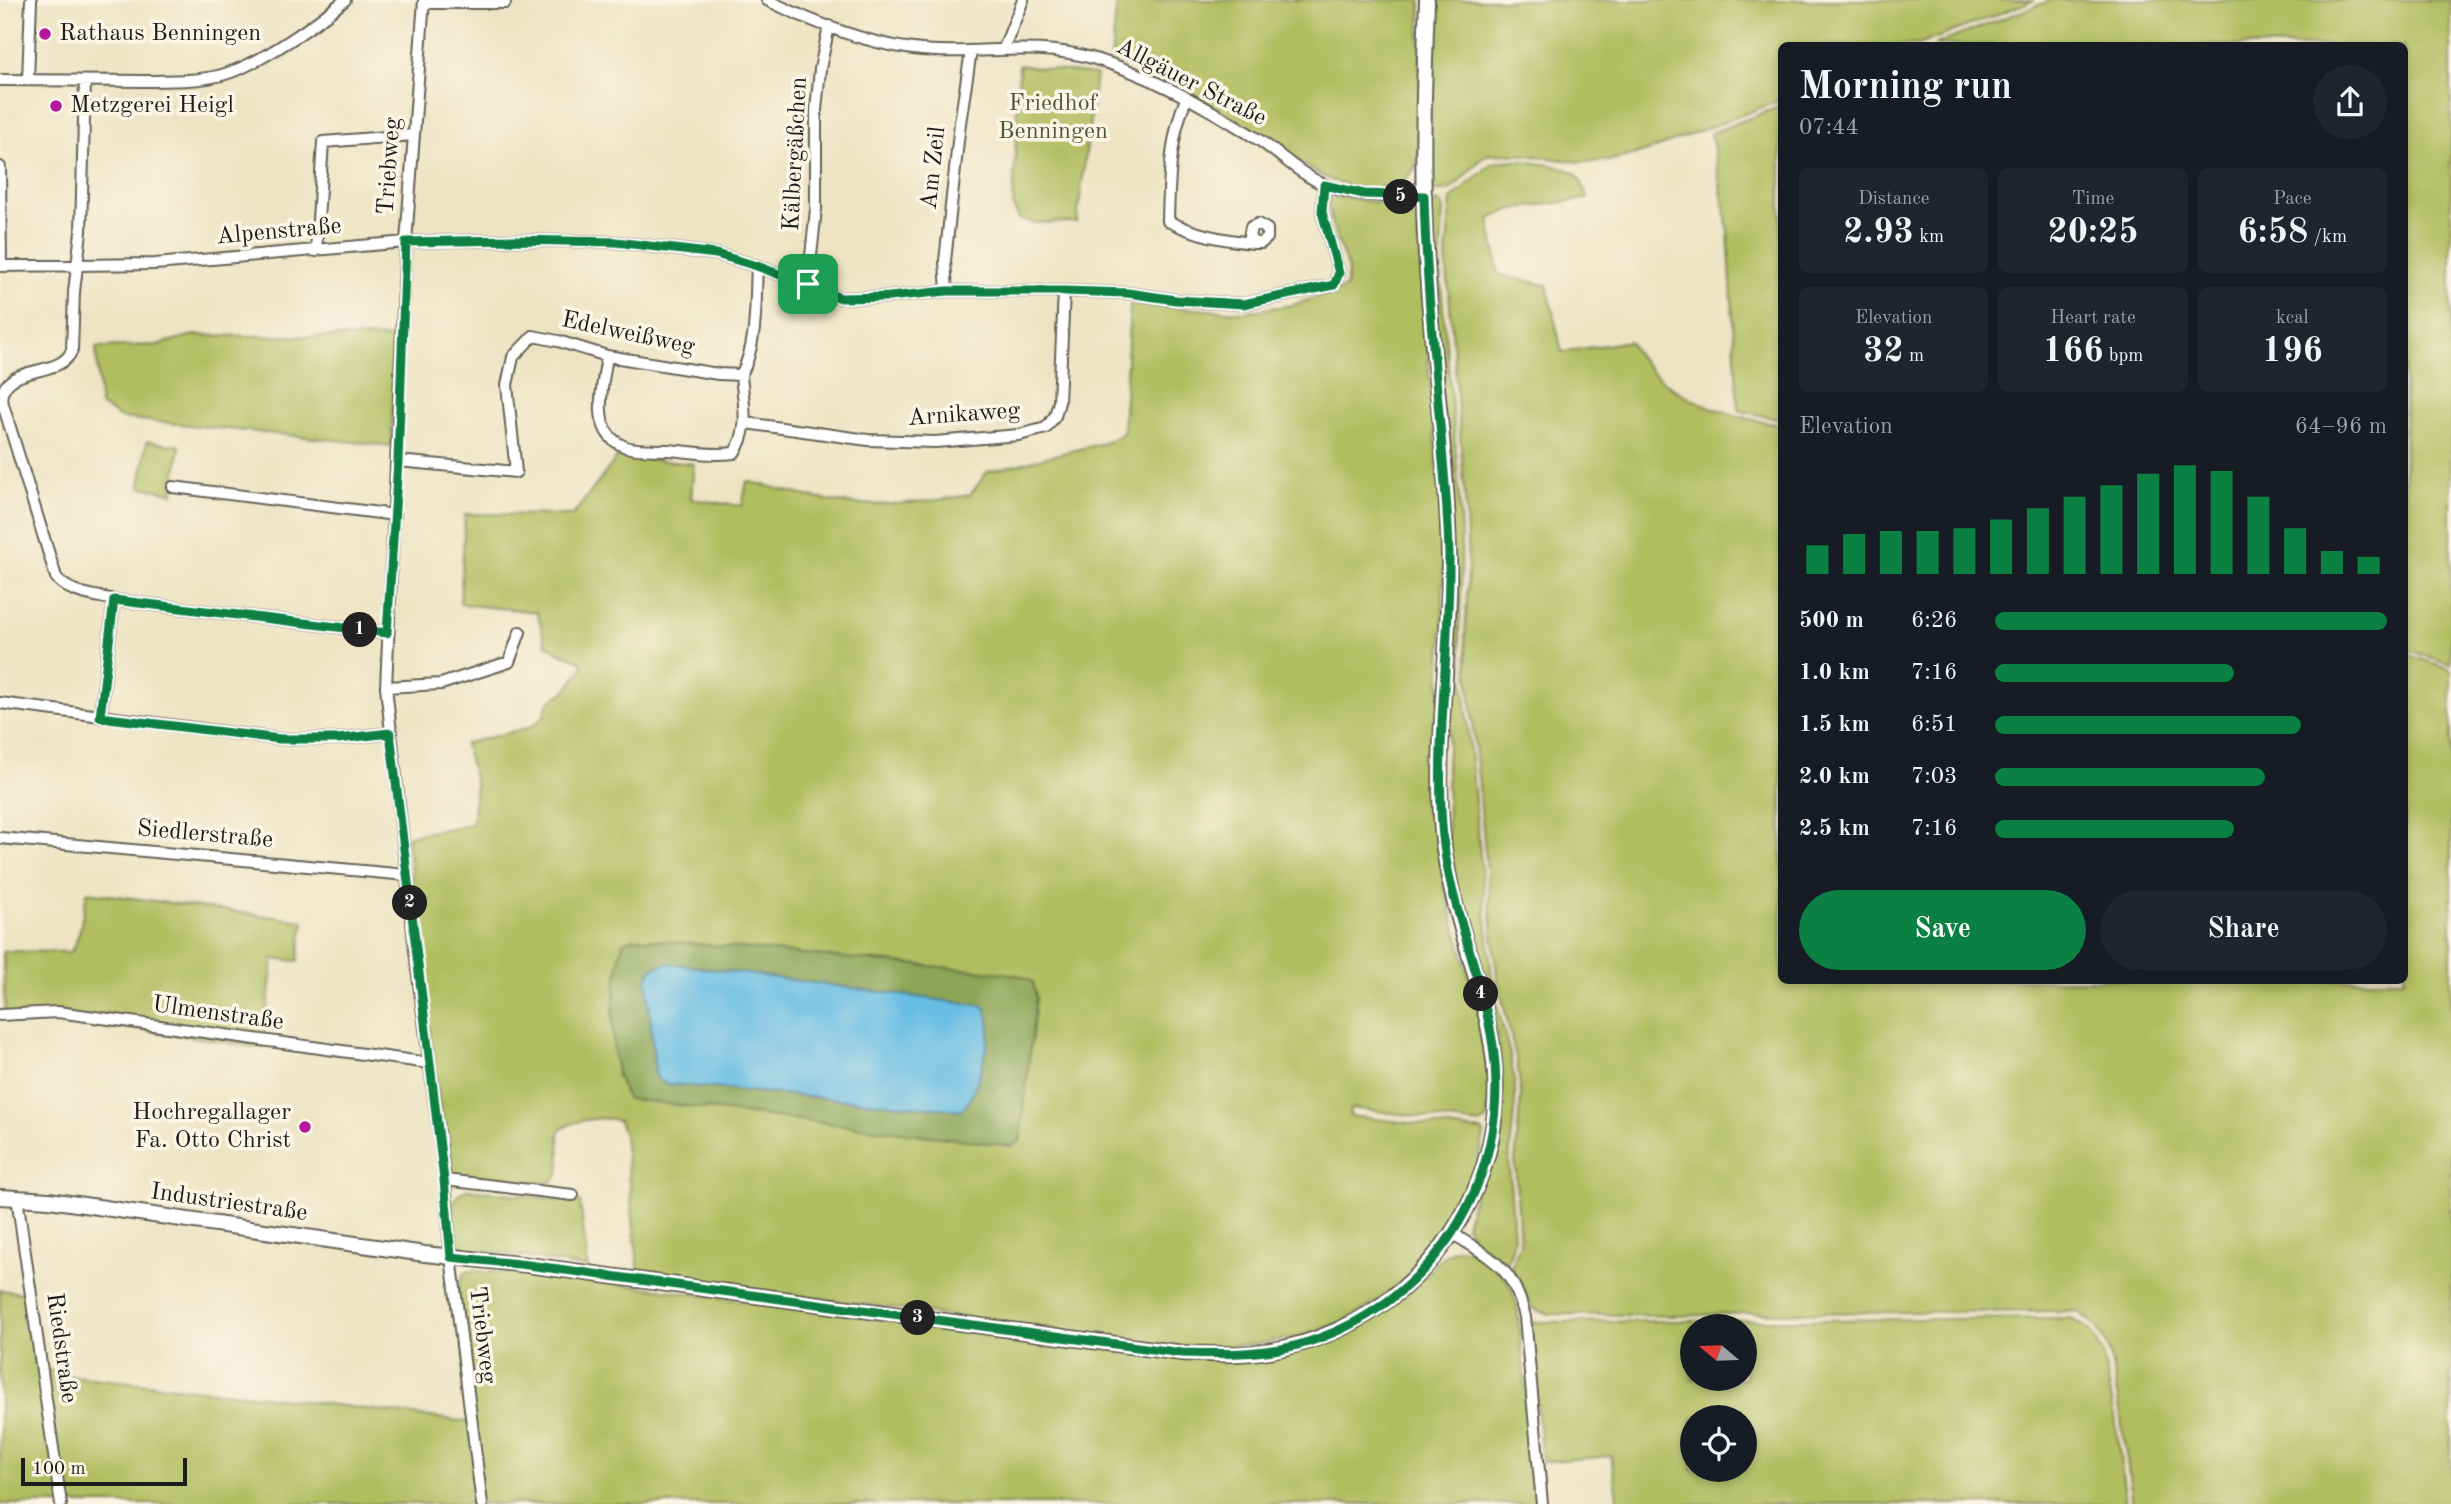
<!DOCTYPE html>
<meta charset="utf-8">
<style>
:root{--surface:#171b24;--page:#20242c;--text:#f1f3f6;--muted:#9ea1a6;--accent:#0b8043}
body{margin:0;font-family:"Old Standard TT",serif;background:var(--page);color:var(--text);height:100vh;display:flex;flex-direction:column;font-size:26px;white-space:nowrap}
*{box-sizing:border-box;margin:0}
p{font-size:23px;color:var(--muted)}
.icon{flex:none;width:38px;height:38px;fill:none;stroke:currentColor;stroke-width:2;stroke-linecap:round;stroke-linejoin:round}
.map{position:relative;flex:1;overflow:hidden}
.side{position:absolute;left:1778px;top:42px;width:630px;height:942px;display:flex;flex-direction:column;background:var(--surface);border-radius:10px;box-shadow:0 4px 10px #0003}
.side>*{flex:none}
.needle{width:46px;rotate:289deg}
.fabs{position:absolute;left:1680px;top:1314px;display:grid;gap:14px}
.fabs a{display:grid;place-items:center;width:77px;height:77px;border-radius:50%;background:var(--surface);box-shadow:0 4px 10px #0003;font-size:35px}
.scale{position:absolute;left:21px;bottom:18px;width:166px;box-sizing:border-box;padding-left:7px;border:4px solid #1c1c1c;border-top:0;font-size:19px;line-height:24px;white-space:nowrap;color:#1c1c1c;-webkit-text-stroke:5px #fcf5e5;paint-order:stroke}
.pin{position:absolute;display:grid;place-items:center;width:60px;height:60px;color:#fff;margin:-30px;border-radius:14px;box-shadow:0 4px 10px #0006}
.km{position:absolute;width:35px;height:35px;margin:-18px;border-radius:50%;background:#222;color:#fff;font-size:19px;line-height:35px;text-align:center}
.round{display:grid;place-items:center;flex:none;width:74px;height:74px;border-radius:37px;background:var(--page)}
.summary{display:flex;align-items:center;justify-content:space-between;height:119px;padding:0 21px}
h1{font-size:38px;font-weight:700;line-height:52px}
.metrics{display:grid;grid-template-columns:repeat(3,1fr);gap:10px;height:119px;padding:7px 21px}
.metrics div{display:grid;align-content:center;border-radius:10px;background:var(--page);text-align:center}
.metrics b{font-size:35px;font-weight:700}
.metrics small{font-size:19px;font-weight:400}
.metrics p{font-size:19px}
.chart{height:196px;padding:14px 21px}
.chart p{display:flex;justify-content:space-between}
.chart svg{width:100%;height:126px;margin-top:7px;stroke:var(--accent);stroke-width:6}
.action{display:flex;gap:14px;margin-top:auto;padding:14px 21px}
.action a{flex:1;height:80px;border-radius:42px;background:var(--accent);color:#fff;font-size:28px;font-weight:700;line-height:80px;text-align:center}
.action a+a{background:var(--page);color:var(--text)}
ul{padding:0 21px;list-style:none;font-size:23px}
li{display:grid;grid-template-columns:112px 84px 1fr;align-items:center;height:52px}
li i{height:18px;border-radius:9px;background:var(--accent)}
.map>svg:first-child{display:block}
.green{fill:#b0be61;stroke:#666d3e;stroke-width:2;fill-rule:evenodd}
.forest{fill:#8ca557;stroke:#54603a;stroke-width:2;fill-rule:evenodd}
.water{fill:#68bde4;stroke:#426c80;stroke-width:2}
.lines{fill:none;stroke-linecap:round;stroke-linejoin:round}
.minor-casing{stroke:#666257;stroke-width:14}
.tertiary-casing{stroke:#666257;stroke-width:18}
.minor{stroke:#fff;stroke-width:10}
.tertiary{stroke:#fff;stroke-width:14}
.route-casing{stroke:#fff;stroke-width:14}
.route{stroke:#0b8043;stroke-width:9}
.poi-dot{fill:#b5179e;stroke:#fcf5e5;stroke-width:2.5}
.labels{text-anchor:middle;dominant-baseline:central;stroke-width:7;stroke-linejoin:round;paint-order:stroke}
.poi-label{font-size:24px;fill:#1c1c1c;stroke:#fcf5e5;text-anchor:start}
.street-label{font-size:24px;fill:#1c1c1c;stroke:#fcf5e5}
.park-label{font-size:24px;fill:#505534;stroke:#fcf5e5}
</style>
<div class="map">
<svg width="2451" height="1504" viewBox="0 0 2451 1504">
<rect width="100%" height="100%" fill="#fcf5e5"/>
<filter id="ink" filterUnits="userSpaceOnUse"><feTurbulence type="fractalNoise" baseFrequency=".0143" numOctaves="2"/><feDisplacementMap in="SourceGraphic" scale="14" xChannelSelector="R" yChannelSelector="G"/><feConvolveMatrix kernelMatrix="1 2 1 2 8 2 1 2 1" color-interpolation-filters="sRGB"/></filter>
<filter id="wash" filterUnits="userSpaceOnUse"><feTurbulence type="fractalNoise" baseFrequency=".00686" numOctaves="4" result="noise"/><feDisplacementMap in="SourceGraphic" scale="28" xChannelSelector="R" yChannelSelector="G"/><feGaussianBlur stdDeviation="1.57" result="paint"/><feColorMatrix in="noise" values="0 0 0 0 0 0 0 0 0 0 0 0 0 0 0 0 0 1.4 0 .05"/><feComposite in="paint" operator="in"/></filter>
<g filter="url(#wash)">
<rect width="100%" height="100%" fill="#eee4c4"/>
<path class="green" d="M1117,0H1421L1418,161C1413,175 1404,182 1391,185C1334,202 1287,149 1242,124C1199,100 1157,75 1111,59Z
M1433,0H2035L1918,45L1782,46L1781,100L1645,152L1608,161L1580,162L1525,155L1489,154L1479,161L1455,186L1447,191H1432L1429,185Z
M2051,0H2451V664L2405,649L2404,46L1934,45Z
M1019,65L1096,75L1077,222L1034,223L1019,219L1013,206Z
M1781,106V420L1738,410L1728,230L1711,133Z
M1500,161C1515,159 1564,165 1576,174C1582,180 1585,191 1587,199L1512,209L1489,219L1499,275L1547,285L1562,352L1629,341C1658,396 1724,416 1781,425L1782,980H2404L2405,654L2451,669V1504H2133L2119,1405L2109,1349L2096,1326L2077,1311L1748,1313L1681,1316L1552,1314C1525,1310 1531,1304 1521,1283C1518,1277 1514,1273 1511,1267L1520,1244L1515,1162L1521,1094L1517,1062L1497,978L1465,640L1468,569L1466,512L1446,255L1451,199L1490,165Z
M1344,197C1368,202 1402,202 1417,222L1443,535V611L1435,825L1443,881L1485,1037L1490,1086L1487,1119L1480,1124L1351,1108L1349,1116L1482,1131L1484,1134C1479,1169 1463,1204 1443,1233C1371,1338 1275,1353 1155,1344L639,1274L624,1135L619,1121C603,1116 571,1119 559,1132L560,1169L556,1178L549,1183H526L455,1176L448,1172L419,946L407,836L472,824L476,785L465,745L466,743L531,727L544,716C548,694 553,703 565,691C572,685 576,675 583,668L581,661L558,652L546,644L537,612L460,604L465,514L573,515L618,456L694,464L691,499L742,506L747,481C783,489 820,502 857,504C895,506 932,501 970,495L987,472L1107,442L1123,433L1130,305L1243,312L1293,305L1346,288L1348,269L1332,225L1328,201L1331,198ZM634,938L1021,976L1036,997L1020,1141L617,1078L613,1007Z
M1437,201L1443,206C1443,231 1439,255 1441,280C1449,397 1468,515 1459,632L1493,991L1510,1054L1515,1087V1103L1509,1162L1514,1239L1510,1256L1505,1263L1471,1238L1466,1225L1501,1099L1498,1040L1458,893L1448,837L1447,769L1454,612L1432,264L1431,207Z
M193,335L395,338L391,446L121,418L100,405L96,347L157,345Z
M147,441L180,446L173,493L140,487Z
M87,892L304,921L298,961L273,959L263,1048L54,1016L5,1017L3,951L71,952L79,934Z
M467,1189L580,1202L588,1268L520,1256L467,1249L457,1244L453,1233L452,1203L459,1194Z
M1457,1248C1474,1248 1499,1267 1508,1282C1511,1288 1514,1296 1517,1303L1537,1504H0V1290L29,1294L39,1367L63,1375L280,1398L469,1422L458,1285L464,1273L469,1271L546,1275L605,1282L1087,1347L1304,1349L1349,1334L1369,1322L1412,1290L1444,1255Z
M2070,1318L2090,1330L2103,1354L2115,1417L2126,1504H1618L1611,1456L1542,1462L1530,1324L1532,1322ZM1692,1326H1745V1379H1692ZM1692,1418H1745V1470H1692Z"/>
<path class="forest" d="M633,938L1005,973L1021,976L1033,982L1036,997L1020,1141L1012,1146L628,1099C604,1066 614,981 623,942ZM647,979L987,1042L970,1099L655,1074Z"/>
<path class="water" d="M668,963L984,1006C999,1028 979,1076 970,1099L965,1107L959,1110L667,1084L658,1080L655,1074L647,979C650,967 657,966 668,963Z"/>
</g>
<g filter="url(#ink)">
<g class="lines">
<defs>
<path id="minor" d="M424,0L406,242L386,687L417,968L445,1180L450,1249L482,1504
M767,0C810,21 865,43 913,49C976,57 1028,40 1092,58C1149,74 1209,108 1259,140C1280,154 1301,175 1325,185C1356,197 1391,197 1424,196
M424,3H505V0
M1004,48L1023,0
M0,80C49,80 97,81 146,81C173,80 205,82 231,72C267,59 316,24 345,0
M28,80L31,0
M85,81L81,232L74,292L72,350C61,379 7,362 1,398L56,577C68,594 95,595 114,600L100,717
M1186,99C1170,137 1169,180 1168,221C1196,235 1223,240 1254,243
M0,167L1,266
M1258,224L1267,229V238L1261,243H1254L1249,237L1251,227Z
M316,251L323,142L413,135
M0,266L155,264L406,242L511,240L616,242L716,254L757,266L841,298L889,297L947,291H1064L1128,293L1176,300L1243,304L1334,285L1339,273L1322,212L1324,185
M808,284L816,209V110L820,69L829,26
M947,291L945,261L960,123L971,51
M607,356C603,385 588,434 626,447C638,451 656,449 669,450C691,452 712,456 734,453C751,430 743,402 741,375
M746,423L868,440L935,442L1019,435L1046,428L1055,416L1059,402L1064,291
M398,461L516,472L507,385L513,357L533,336L558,341L607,356L718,374L741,375C758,343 755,302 757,266
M173,487L395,515
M114,600L387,633
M386,687L441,684L509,662L520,632
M0,703L280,739H338L390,733
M0,838L407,875
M0,1015L58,1012L429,1063
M445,1180L573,1195
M17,1197L61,1504
M1452,1233C1493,1260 1513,1266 1525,1317L1542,1504"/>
<path id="tertiary" d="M0,1197L49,1200L425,1254L528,1265L1182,1353C1211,1354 1240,1356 1268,1351C1366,1335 1447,1268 1481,1175C1527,1050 1452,952 1442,830C1435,739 1451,647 1449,556C1447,454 1431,353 1426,251C1421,168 1424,83 1427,0"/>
</defs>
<use href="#minor" class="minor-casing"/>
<use href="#tertiary" class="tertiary-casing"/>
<use href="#minor" class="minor"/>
<use href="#tertiary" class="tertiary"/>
</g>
</g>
<g class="lines" filter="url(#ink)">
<defs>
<path id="route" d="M1324,185L1364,194L1424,196C1426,276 1434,356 1441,436C1444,477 1449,518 1449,559C1450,648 1436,737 1442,826C1447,903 1482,971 1493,1046C1513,1182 1430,1308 1298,1345C1260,1355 1221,1354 1182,1353L528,1265L451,1257L444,1180L390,733L338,739H280L100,717L114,600L387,633L398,461L406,242L512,240L616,242L716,254L757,266L841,298L889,297L947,291H1064L1128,293L1176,300L1243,304L1334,285L1339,273L1322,212Z"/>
</defs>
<use href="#route" class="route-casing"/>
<use href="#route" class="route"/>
</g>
<g class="poi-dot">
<circle cx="45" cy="34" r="7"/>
<circle cx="56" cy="106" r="7"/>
<circle cx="305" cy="1127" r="7"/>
</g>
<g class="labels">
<g class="poi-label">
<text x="59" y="34">Rathaus Benningen</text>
<text x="70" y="106">Metzgerei Heigl</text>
<text x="291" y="1113" text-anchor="end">Hochregallager<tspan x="291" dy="28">Fa. Otto Christ</tspan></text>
</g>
<g class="street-label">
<text transform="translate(1191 83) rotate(27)">Allgäuer Straße</text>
<text transform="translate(796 154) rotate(-87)">Kälbergäßchen</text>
<text transform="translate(390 166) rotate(-86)">Triebweg</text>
<text transform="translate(934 168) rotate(-84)">Am Zeil</text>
<text transform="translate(279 232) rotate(-5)">Alpenstraße</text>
<text transform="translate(628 334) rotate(12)">Edelweißweg</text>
<text transform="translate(964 415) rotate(-4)">Arnikaweg</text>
<text transform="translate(205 835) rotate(5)">Siedlerstraße</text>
<text transform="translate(218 1014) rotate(8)">Ulmenstraße</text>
<text transform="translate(229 1203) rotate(8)">Industriestraße</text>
<text transform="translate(482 1335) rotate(83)">Triebweg</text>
<text transform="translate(61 1348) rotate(82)">Riedstraße</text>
</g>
<g class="park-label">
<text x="1053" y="104">Friedhof<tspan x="1053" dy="28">Benningen</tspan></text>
</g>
</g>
</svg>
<div class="fabs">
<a><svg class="needle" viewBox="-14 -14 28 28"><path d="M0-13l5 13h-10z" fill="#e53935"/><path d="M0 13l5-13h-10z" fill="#9ea1a6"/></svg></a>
<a><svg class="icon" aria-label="locate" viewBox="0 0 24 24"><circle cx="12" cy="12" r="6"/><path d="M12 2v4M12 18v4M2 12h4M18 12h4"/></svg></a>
</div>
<div class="scale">100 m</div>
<div class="pin" style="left:808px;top:284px;background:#1e9e55"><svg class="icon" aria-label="arrive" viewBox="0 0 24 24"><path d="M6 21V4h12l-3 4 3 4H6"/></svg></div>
<b class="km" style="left:360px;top:630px">1</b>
<b class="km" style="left:410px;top:903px">2</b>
<b class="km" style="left:918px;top:1318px">3</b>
<b class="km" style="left:1481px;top:994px">4</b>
<b class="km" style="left:1401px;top:197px">5</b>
<section class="side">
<div class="summary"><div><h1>Morning run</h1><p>07:44</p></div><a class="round"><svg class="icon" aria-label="share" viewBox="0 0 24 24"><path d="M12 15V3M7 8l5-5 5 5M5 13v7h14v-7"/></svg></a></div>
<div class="metrics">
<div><p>Distance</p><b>2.93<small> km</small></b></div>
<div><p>Time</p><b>20:25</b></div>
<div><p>Pace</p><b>6:58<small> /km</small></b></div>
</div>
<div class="metrics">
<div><p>Elevation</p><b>32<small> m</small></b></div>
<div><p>Heart rate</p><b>166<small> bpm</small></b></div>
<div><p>kcal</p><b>196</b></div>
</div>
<div class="chart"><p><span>Elevation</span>64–96 m</p>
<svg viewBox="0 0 160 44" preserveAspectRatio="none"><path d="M5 44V34M15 44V30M25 44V29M35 44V29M45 44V28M55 44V25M65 44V21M75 44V17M85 44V13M95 44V9M105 44V6M115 44V8M125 44V17M135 44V28M145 44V36M155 44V38"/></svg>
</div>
<ul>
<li><b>500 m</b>6:26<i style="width:100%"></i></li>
<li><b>1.0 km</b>7:16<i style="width:61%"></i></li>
<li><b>1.5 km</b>6:51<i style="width:78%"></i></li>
<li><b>2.0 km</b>7:03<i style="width:69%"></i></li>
<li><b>2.5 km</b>7:16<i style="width:61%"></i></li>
</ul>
<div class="action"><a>Save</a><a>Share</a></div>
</section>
</div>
